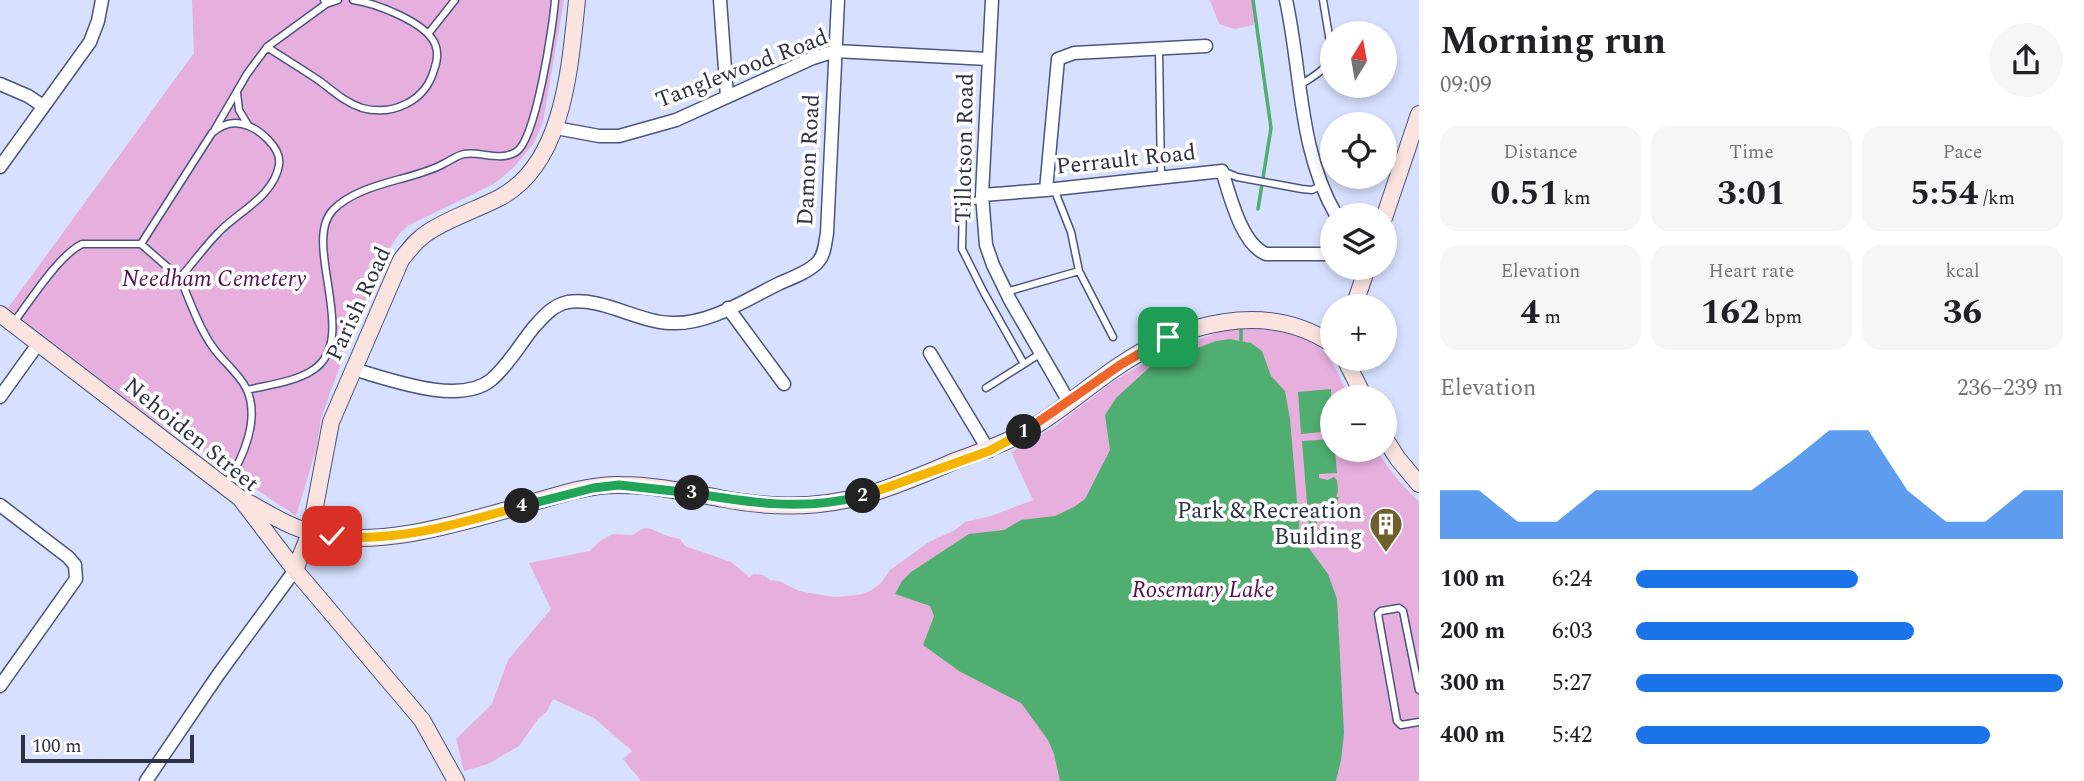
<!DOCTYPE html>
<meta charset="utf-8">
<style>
:root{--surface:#fff;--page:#f6f6f6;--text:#202124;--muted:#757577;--accent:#1a73e8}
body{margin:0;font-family:Spectral,serif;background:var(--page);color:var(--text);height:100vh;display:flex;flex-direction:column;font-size:26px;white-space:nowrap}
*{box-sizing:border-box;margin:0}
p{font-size:23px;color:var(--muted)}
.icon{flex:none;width:38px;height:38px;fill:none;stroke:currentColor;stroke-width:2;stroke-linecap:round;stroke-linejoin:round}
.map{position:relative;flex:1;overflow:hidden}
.panel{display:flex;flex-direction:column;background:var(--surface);width:665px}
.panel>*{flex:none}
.needle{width:46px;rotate:11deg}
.fabs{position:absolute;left:1320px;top:21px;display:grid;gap:14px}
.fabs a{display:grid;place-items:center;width:77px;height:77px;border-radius:50%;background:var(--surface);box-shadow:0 4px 10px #0003;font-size:35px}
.scale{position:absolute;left:21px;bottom:18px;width:173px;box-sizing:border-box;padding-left:7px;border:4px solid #2d3245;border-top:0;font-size:19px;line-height:24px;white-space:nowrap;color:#2d3245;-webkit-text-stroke:5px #fff;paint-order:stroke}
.pin{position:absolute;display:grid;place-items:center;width:60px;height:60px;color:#fff;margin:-30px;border-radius:14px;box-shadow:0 4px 10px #0006}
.km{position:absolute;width:35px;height:35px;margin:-18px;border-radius:50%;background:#222;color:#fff;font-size:19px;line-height:35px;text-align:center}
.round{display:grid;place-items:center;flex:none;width:74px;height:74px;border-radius:37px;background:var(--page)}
.summary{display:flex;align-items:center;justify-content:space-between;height:119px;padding:0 21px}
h1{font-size:38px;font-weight:700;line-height:52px}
.metrics{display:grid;grid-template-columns:repeat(3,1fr);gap:10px;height:119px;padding:7px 21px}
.metrics div{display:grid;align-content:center;border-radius:18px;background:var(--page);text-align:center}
.metrics b{font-size:35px;font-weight:700}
.metrics small{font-size:19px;font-weight:400}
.metrics p{font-size:19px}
.chart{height:196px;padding:14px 21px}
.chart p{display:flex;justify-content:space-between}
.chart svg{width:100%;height:126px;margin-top:7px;fill:var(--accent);opacity:.7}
ul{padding:0 21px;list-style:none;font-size:23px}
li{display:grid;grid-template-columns:112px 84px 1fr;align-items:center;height:52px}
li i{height:18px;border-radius:9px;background:var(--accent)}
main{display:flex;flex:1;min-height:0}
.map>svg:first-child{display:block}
.green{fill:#e7afde}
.water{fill:#50af70}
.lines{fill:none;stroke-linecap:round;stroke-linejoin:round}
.stream{stroke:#50af70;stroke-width:3.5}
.lane-casing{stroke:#4a5580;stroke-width:9}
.street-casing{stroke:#4a5580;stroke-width:15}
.secondary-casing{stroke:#4a5580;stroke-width:18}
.lane{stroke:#fff;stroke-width:6}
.street{stroke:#fff;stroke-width:12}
.secondary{stroke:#fbe4df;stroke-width:16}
.split-1-casing{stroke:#fff;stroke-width:14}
.split-2-casing{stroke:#fff;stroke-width:14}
.split-3-casing{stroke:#fff;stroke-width:14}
.split-4-casing{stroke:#fff;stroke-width:14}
.split-5-casing{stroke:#fff;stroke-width:14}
.split-1{stroke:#f0652b;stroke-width:9}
.split-2{stroke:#f5b400;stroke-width:9}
.split-3{stroke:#22a559;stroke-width:9}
.split-4{stroke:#22a559;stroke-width:9}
.split-5{stroke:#f5b400;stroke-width:9}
.labels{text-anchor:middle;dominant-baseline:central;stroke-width:7;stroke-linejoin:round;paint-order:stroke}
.street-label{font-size:23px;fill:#2d3245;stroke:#fff}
.park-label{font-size:23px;font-style:italic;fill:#560d4f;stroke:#fff}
.poi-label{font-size:23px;fill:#2d3245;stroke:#fff;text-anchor:end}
</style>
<main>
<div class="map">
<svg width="1419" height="781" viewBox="0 0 1419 781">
<rect width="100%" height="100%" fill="#d7e0fe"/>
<path class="green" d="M192,0H564L543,122L534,143L514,167L494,184L409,225L399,234L384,257L350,337L321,419L316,450L296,516L159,424L8,308L194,53Z
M1210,0H1255L1256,19L1253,25L1235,29L1219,24Z
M1245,327C1270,330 1309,333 1326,354C1336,366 1342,383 1349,397H1332V450H1376L1393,474L1419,502V781H641L623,759L632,751L594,718L553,699L547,711L538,719L519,746L488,764L464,771L456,739L492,704L508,660L551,609L529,563L590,551L600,541L613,534L633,535C650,522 651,531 668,536C672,537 676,538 680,539L685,546L731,562L749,577L754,574L763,575L770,580L779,581L799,591L834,597L858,595L870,591L881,583L890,570L929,542L955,530L965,522L991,516L1033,500L1011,452L1054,427L1114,381L1160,354L1222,331Z"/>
<path class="water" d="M1230,339L1251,343L1262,351L1271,376L1285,391L1290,419L1300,536L1328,574L1337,599L1344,733L1341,760L1336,781H1060L1054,754L1048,740L1021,703L959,671L923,645L934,616L930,606L895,594L902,581L911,572L969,534L1004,530L1021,520L1055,516L1074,507L1085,499L1110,450L1105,415L1116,398L1152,365L1216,341Z
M1331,389L1332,431L1301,434L1298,392Z
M1332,439V450H1335L1337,473L1319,474V478L1328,480L1334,477L1337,480L1338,492L1336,497H1339L1337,502L1341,515L1323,516L1319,508L1322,507L1321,503L1316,504L1317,527L1309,528L1302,441Z"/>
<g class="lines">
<path class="stream" d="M1253,0L1271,128L1258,209
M1241,330V340"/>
<defs>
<path id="lane" d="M1323,0L1332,54
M326,4L338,0
M428,34L455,0
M267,47L326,4L324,0
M1159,49L1161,178
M1300,85C1314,76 1327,70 1332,54
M237,93L239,110L248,125
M215,129L247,74L267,47C285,59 304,70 321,82C334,92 346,103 362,108C392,116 425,102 434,70C437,62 439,53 435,44C426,22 375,3 353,0
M1225,172L1237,177L1302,189L1312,190L1321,186
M1054,189L1071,232L1079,271
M982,200L963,202L962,249L983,291L1024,364L1041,353
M141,244L180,278
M1006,292L1079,271L1113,337
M14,322C30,301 59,255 82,244H141L212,133C220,126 230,121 242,124C258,127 282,148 279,165C274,196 238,212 219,232C205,246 193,263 180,278C190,301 198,326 212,346C222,361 238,372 246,388C261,418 243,459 226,484
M986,388L1024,364
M247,390C268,385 295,382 313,370C361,339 301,243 333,210C349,193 378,185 400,179C415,175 431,171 445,163C451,160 456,156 464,154C481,151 499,162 516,152C536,140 553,26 555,0
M1419,690L1403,611L1399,608L1381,611L1378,614L1397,721L1401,725L1419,722"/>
<path id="street" d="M720,0L727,97
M992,0L982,195L986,245L993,265L1010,300L1069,402
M1286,0C1302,73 1298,149 1336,215
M1206,46L1074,53L1058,59L1046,190L1222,171C1230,195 1241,244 1266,254H1325
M0,84L28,96L43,106
M556,128L599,136H619L676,120L813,58L835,51L988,59
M0,167L90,42L98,21L102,0
M982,195L1046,190
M728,308L784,384
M930,353L989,451
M353,369C389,379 459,406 491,380C508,366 520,344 534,327C544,316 553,305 568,302C603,297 637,322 671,323C709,325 747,299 780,283C792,278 808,272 817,263C825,255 825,243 827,233L838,0
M0,397L38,344
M0,505L68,557L75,565L76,579L0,686
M146,781L218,675L295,570"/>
<path id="secondary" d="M1384,218L1419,114
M1354,306L1367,268
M0,314L240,498L295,570L422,720L456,781
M1345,359L1364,397
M1384,437L1398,459L1419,484
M240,498C263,510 288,527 313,533C380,549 460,523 524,505C555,496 589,484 621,485C655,485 690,493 724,499C770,508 818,508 863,496C894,487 925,474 955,461C979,452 1002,445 1025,432C1059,413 1088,386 1120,365C1181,324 1265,299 1332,344
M295,570L310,533L331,422L401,260C409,250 416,240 427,233C449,218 476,210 499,198C565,164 570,64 577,0"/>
</defs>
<use href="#lane" class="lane-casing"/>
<use href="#street" class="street-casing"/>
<use href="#secondary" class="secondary-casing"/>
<use href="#lane" class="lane"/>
<use href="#street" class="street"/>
<use href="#secondary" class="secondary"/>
</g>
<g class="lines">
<defs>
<path id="split-1" d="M1024,432L1120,365L1168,337"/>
<path id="split-2" d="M863,496L989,451L1024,432"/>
<path id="split-3" d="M692,493C752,503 803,511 863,496"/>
<path id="split-4" d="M522,506L593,488L619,485L692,493"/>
<path id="split-5" d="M332,536C396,543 462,523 522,506"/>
</defs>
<use href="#split-1" class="split-1-casing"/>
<use href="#split-2" class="split-2-casing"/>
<use href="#split-3" class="split-3-casing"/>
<use href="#split-4" class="split-4-casing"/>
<use href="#split-5" class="split-5-casing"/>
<use href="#split-1" class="split-1"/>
<use href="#split-2" class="split-2"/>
<use href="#split-3" class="split-3"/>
<use href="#split-4" class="split-4"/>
<use href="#split-5" class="split-5"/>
</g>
<defs>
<symbol id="building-pin" viewBox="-11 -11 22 30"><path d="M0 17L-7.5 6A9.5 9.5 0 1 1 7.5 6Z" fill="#6f5f2d" stroke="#fff"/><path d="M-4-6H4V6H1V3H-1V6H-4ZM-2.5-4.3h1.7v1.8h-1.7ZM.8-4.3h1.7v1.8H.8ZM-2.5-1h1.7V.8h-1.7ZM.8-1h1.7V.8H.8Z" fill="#fff"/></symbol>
</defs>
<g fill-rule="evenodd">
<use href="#building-pin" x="1367" y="505" width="38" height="52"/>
</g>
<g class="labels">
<g class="street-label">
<text transform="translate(742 69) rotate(-21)">Tanglewood Road</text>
<text transform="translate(965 148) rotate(-89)">Tillotson Road</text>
<text transform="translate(809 160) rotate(-87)">Damon Road</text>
<text transform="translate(1126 160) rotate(-6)">Perrault Road</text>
<text transform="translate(359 304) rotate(-65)">Parish Road</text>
<text transform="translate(191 435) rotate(39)">Nehoiden Street</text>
</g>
<g class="park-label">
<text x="214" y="279">Needham Cemetery</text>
<text x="1203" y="590">Rosemary Lake</text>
</g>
<g class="poi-label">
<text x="1362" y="511">Park &amp; Recreation<tspan x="1362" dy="26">Building</tspan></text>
</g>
</g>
</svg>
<div class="fabs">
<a><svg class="needle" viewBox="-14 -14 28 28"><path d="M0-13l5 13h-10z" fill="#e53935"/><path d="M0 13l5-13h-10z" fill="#757577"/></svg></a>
<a><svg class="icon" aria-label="locate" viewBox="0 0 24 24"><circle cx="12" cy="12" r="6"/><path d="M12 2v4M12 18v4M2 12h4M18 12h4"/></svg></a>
<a><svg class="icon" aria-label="layers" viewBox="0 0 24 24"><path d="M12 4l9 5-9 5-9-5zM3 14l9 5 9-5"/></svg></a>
<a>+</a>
<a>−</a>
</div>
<div class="scale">100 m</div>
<div class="pin" style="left:1168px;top:337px;background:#1e9e55"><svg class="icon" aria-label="arrive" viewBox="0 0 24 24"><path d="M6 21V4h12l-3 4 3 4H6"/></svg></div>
<div class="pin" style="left:332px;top:536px;background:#d93025"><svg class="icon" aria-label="check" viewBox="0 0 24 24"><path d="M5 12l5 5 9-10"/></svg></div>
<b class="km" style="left:1024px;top:432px">1</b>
<b class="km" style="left:863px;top:496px">2</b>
<b class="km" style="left:692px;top:493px">3</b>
<b class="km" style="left:522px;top:506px">4</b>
</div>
<section class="panel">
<div class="summary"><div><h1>Morning run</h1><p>09:09</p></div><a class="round"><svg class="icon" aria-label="share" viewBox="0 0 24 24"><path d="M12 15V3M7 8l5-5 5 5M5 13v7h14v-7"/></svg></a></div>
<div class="metrics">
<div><p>Distance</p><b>0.51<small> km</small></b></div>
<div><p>Time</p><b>3:01</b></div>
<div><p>Pace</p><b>5:54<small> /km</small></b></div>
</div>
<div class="metrics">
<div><p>Elevation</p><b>4<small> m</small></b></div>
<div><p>Heart rate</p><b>162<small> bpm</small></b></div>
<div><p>kcal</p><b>36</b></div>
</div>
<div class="chart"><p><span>Elevation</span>236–239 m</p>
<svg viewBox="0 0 160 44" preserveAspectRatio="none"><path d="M0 44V27L10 27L20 38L30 38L40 27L50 27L60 27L70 27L80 27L90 17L100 6L110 6L120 27L130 38L140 38L150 27L160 27V44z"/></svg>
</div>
<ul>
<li><b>100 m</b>6:24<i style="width:52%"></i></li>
<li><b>200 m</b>6:03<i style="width:65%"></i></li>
<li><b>300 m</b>5:27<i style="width:100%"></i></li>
<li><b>400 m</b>5:42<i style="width:83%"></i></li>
</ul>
</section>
</main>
